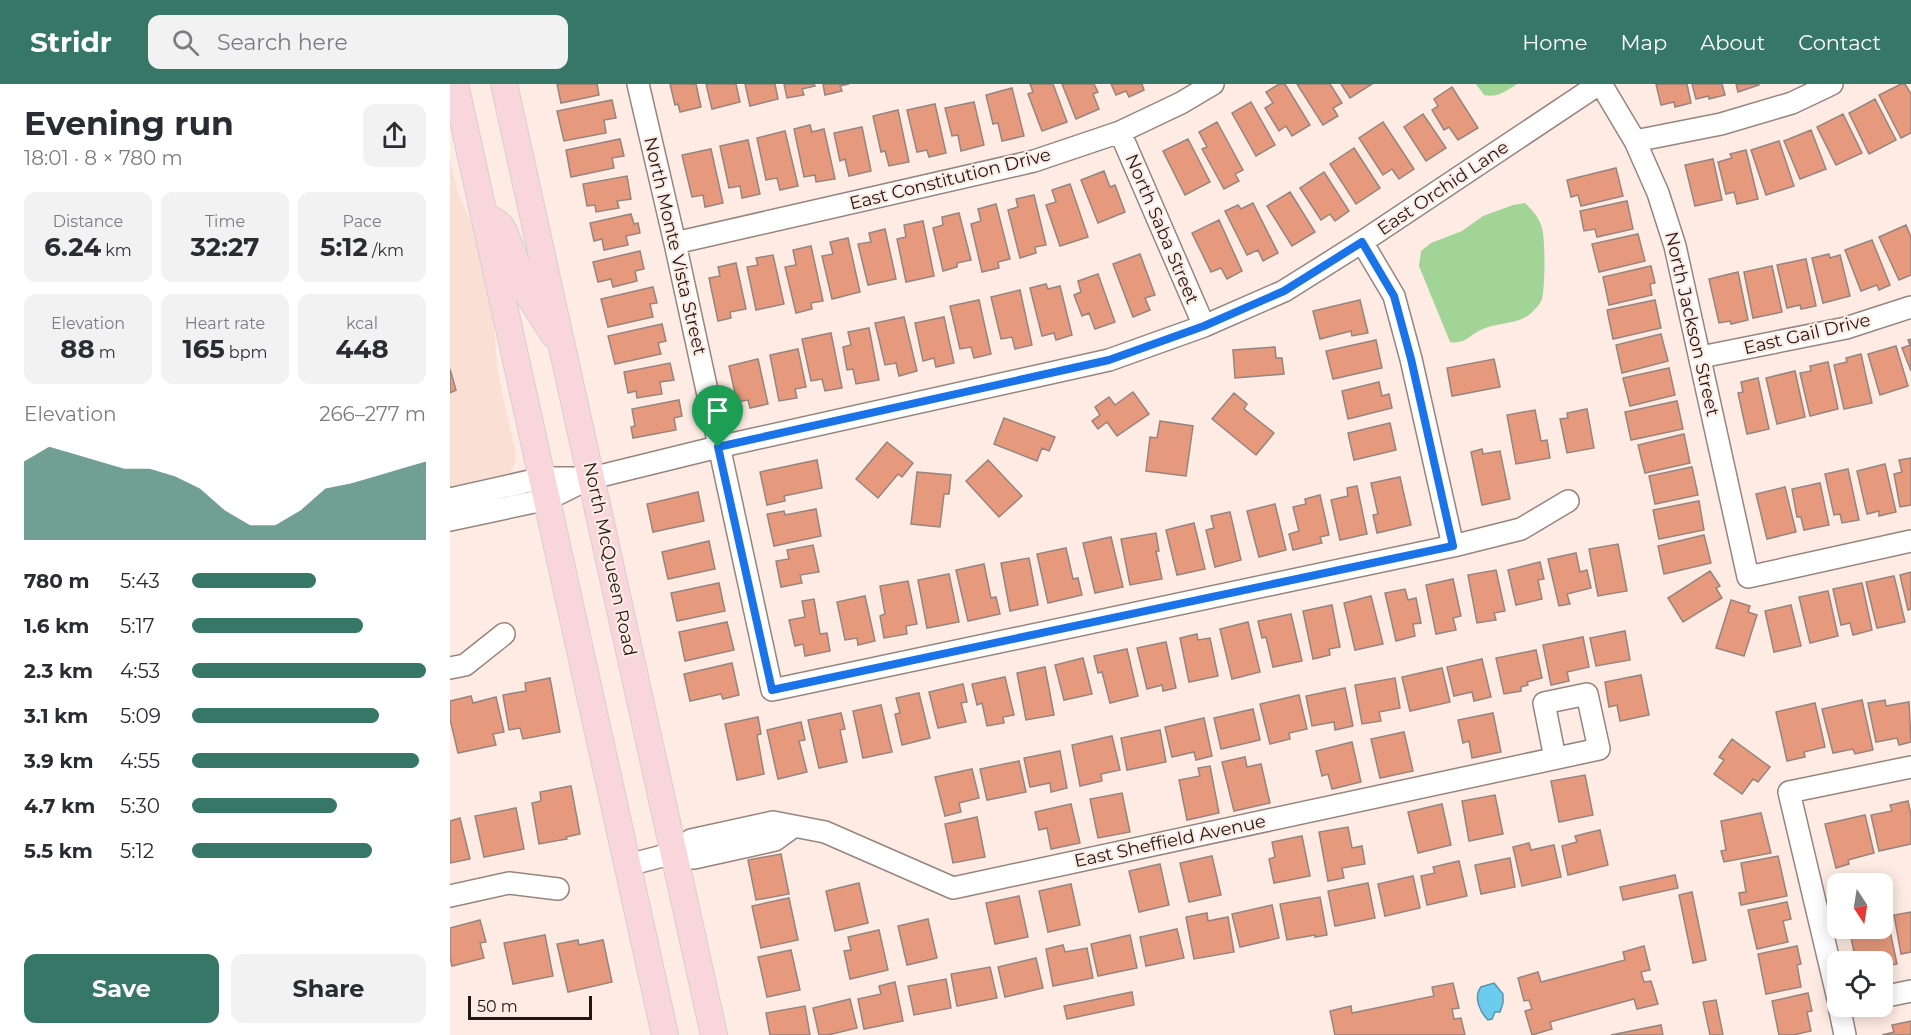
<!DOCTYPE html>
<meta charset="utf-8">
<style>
:root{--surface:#fff;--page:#f2f2f3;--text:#2b2b33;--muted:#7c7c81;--accent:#367767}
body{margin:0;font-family:Montserrat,sans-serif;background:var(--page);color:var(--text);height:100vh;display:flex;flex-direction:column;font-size:22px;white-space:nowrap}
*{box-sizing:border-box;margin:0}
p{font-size:20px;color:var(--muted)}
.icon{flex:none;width:33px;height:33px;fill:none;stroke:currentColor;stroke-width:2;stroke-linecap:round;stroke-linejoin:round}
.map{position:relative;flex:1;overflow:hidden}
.details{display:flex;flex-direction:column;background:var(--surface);width:450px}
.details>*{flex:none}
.needle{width:39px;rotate:168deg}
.fabs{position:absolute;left:1377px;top:789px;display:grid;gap:12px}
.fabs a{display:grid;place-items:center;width:66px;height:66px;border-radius:12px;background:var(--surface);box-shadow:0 3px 15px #0003;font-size:30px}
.scale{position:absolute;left:18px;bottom:15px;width:124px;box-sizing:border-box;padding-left:6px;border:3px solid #1e1815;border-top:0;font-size:16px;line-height:21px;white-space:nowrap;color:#1e1815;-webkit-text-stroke:4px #feebe3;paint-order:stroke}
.pin{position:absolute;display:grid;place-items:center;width:51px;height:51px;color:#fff;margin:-62px -26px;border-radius:50% 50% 50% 0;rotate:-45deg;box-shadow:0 0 6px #0007}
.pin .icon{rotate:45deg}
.round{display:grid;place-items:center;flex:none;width:63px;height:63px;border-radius:12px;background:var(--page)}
.headline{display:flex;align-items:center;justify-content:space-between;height:102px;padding:0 24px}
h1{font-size:33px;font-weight:700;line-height:45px}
.stats{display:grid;grid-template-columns:repeat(3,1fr);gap:9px;height:102px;padding:6px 24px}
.stats div{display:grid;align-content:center;border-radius:12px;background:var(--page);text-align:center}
.stats b{font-size:26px;font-weight:700}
.stats small{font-size:16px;font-weight:400}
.stats p{font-size:16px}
.chart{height:168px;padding:12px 24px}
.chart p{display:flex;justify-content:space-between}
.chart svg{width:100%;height:108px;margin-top:6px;fill:var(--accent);opacity:.7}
.button{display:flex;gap:12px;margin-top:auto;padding:12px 24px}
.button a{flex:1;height:69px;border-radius:12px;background:var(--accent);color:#fff;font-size:24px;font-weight:700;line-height:69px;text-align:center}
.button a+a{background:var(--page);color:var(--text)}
ul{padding:0 24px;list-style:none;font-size:20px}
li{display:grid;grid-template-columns:96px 72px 1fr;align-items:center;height:45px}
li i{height:15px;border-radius:8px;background:var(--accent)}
header{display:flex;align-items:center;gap:36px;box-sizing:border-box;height:84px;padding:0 30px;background:var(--accent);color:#fff}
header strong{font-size:28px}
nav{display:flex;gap:33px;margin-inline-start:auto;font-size:21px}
.search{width:420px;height:54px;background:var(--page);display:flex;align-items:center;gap:15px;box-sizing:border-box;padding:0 21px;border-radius:12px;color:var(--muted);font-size:22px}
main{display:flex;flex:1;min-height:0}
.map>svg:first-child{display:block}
.built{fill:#fadfd4}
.green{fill:#a2d498}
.water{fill:#6dcbee;stroke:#5595ad;stroke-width:1.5}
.building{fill:#e7997d;stroke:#96847e;stroke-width:1.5}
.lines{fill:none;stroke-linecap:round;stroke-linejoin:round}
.minor-casing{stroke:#96857e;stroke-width:24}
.major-casing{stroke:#d2d1d0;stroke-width:28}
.minor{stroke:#fff;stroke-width:21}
.major{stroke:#f9d6db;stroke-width:26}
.route-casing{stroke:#fff;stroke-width:12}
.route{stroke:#1a73e8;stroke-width:8}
.labels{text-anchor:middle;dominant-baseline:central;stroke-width:4.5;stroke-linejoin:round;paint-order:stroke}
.street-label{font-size:18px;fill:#1e1815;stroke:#feebe3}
</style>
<header>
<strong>Stridr</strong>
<div class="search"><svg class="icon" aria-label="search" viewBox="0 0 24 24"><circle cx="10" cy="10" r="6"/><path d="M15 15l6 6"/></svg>Search here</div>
<nav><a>Home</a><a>Map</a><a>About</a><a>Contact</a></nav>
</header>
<main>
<section class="details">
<div class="headline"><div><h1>Evening run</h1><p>18:01 · 8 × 780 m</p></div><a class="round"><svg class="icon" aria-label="share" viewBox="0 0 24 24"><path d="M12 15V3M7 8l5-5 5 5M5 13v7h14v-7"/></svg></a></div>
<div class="stats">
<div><p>Distance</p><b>6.24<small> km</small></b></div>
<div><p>Time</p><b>32:27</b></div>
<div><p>Pace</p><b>5:12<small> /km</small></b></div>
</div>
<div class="stats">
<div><p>Elevation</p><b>88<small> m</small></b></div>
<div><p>Heart rate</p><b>165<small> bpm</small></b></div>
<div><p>kcal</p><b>448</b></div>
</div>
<div class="chart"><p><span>Elevation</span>266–277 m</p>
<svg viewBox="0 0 160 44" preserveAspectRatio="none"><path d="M0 44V12L10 6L20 9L30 12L40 15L50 15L60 18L70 23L80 32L90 38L100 38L110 32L120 23L130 21L140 18L150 15L160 12V44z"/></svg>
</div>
<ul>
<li><b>780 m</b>5:43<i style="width:53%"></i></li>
<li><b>1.6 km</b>5:17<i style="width:73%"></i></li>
<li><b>2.3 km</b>4:53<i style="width:100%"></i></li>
<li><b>3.1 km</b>5:09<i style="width:80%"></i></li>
<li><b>3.9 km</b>4:55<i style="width:97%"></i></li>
<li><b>4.7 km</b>5:30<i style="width:62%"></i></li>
<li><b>5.5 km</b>5:12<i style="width:77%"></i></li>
</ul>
<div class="button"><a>Save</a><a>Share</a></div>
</section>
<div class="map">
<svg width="1461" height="951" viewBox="0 0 1461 951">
<rect width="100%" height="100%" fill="#feebe3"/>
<path class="built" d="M0,75L7,106L28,155L42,218L48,291L66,371L63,385L55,392L0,405Z"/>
<path class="green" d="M1026,0H1067C1056,7 1048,14 1034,11Z
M1075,119C1082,126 1088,132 1091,141C1096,152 1095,203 1092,215C1091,218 1087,224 1084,226C1072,241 1049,238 1033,245C1020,250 1015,261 1000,258L969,182L971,167L981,159L1012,147L1033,132L1063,121Z"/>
<path class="water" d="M1044,899L1053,910V919L1050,928H1045L1042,935L1038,936C1030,928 1023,913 1031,903Z"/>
<path class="building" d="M107,0H147L149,11L111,19Z
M220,0H246L251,23L230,28L228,20L225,21Z
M256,0H286L290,18L262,25Z
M295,0H325L328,15L300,22Z
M334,0H364L365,2L352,5L354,11L337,14Z
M373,0H399L390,2L392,7L375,11Z
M580,0H603L617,38L592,47L578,10L583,8Z
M612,0H644L648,8L643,10L649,25L626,35Z
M661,0H692L694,6L679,13L676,7L666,11Z
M829,0H835L860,41L842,52L836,42L829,47L815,24L823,19L816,8Z
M847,0H880L892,19L883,24L888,32L873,41Z
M891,0H922L900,14Z
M1206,0H1237L1241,19L1225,23L1224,18L1211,21Z
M1242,0H1272L1275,11L1259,15V12L1246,15Z
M1286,0H1309V1L1288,8Z
M1451,0H1455L1461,10V49L1451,54L1429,11Z
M1002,3L1028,44L1008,56L999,43L994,46L982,26L988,22L984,15Z
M562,4L574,52L552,57L548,39L543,40L536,11Z
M1425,15L1446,56L1419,70L1399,29Z
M162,16L166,34L154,36L156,49L114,57L107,27Z
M524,18L534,61L511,67L508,51L502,52L495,24Z
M801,18L825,61L806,72L782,29Z
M485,20L496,69L479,73L477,66L467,68L457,26Z
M448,26L459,78L439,82L435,67L431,68L423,32Z
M973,30L996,64L976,77L954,43Z
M1393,30L1412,69L1386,81L1367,43Z
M767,38L793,86L785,90L789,97L774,105L752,65L757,63L749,48Z
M933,38L964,85L949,95L942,85L933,91L909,54Z
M360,41L362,48L374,45L385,95L366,98L365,91L354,93L344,45Z
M412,43L421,87L399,92L395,75L390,77L384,49Z
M1361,46L1376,85L1350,95L1334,57Z
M335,47L348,102L330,106L327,94L316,96L307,54Z
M170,55L174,72L162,74L164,84L121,93L116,66Z
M738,55L760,98L735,111L713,67Z
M298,56L310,110L292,114L290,102L279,104L270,62Z
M1329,57L1344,102L1316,111L1301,66Z
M904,64L930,104L906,120L880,80Z
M261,65L273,119L255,123L253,111L242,113L232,71Z
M1296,66L1308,115L1287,120L1284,108L1276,110L1268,78L1282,74L1280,70Z
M1263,75L1272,116L1245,122L1235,81Z
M1166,84L1173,112L1131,122L1128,111L1121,113L1117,96Z
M654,87L660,103L665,101L675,128L648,139L631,96Z
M874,88L899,127L885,137L880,130L871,136L850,104Z
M177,92L181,115L167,117L169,124L146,128L145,121L137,122L133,100Z
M620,100L638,153L610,162L596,121L606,118L602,106Z
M840,108L865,148L842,162L817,122Z
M584,111L596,161L585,163L586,169L570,174L558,126L568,123L566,115Z
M1177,117L1183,145L1147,153L1145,145L1134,147L1130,127Z
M803,119L828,169L813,177L808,166L797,171L775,127L788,121L791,125Z
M546,120L560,175L548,178L549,184L532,188L521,140L531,137L528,125Z
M509,129L521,176L507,179V183L493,187L483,144L493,141L492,133Z
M181,130L184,140L188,139L190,149L176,152L178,161L154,166L152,155L144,157L140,139Z
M769,136L792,187L777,195L771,184L761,188L742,149Z
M473,137L484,192L456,198L447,155L456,153L454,141Z
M1456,141L1461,153V191L1449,196L1429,153Z
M435,145L446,195L418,201L408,160L421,158L419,149Z
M1188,150L1195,177L1149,188L1142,160Z
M398,154L410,208L382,215L372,172L383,170L380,158Z
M1422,156L1440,201L1429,206L1427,201L1411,207L1395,166Z
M361,162L373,217L361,219L362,225L346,229L335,183L346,181L343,166Z
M190,167L194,185L185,187L187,197L163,203L161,195L148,198L143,178Z
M690,170L705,211L695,214L700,226L683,233L663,180Z
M1379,170L1380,174L1390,171L1400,212L1373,219L1362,174Z
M323,171L334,220L306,226L297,183L308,181L306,174Z
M1356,175L1366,222L1351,225L1350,221L1337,224L1327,181Z
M286,179L296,225L280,228L281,234L268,237L259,194L270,192L268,183Z
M1201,182L1205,199L1200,200L1202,211L1159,221L1153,193Z
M1322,182L1332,228L1303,234L1294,188Z
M1288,188L1298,236L1281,240L1280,237L1269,239L1259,195Z
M648,190L665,238L645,245L639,229L632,232L624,211L631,208L628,197Z
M596,200L598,205L610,202L622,251L606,256L604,249L592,252L580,204Z
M203,203L207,219L200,220L203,233L158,243L151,215Z
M570,206L582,261L565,265L562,253L551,255L541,213Z
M529,216L541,270L524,274L521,263L510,265L500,222Z
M910,216L918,249L902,252L901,247L870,255L863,227Z
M1205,216L1211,244L1163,255L1157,226Z
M454,233L467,287L449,292L446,279L435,281L425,239Z
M494,233L504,279L486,283L484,274L473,277L465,239Z
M212,240L216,257L208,259L211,270L165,280L158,252Z
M419,244L429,296L406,300L403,285L397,286L393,263L401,261L398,248Z
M381,249L392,304L375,307L372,295L361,297L352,255Z
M1211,250L1218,277L1172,289L1166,261Z
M1461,255V287L1452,264L1460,261L1458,256Z
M926,256L932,284L883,295L876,267Z
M1446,262L1458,302L1430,311L1418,270Z
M825,263L826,274H832L834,290L785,294L783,266Z
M348,265L356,303L345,305L347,314L329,317L320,271Z
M1411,270L1422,319L1394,325L1384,281L1397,278L1396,274Z
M308,275L318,320L300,324L298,316L287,318L279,282Z
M1044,275L1050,303L1002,312L997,284Z
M1378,278L1388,325L1360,332L1350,289L1361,287L1360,282Z
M220,279L224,296L210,298L212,310L187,314L186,307L178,309L174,288Z
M1219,284L1225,311L1180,322L1173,294Z
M0,285L6,306L0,309Z
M1345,287L1355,333L1327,340L1316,294Z
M1308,294L1319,345L1297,350L1288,309L1293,308L1291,298Z
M929,298L932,312L939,310L942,324L898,335L892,307Z
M683,308L699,330L667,352L657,338L648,345L642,337L650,331L645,323L659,313L665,321Z
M784,309L797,320L794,325L824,349L806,371L762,335Z
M229,316L232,332L224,334L226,346L183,354L181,343L185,342L182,325Z
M1227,317L1233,345L1181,356L1175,328Z
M1137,325L1144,364L1117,369L1110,335L1118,334L1117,329Z
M1085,326L1091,357L1097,356L1100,374L1066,380L1057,331Z
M554,334L605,353L599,367L592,364L587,377L544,360Z
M710,337L743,342L736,392L696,387L700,353L707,354Z
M940,339L946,366L904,376L898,349Z
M1234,350L1240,379L1195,389L1188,361Z
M437,358L463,379L452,393L448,390L428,414L406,395Z
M1032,365L1033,370L1050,367L1060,415L1032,421L1021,368Z
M1461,374V421L1450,423L1444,390L1452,388L1449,376Z
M367,376L372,404L334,412L335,417L317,421L310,388Z
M538,376L572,412L549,433L516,397Z
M1435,380L1446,428L1429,432V427L1417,430L1407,387Z
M1242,383L1248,411L1205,420L1199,392Z
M1398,385L1409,436L1392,439L1390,430L1384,431L1375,390Z
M467,388L501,391L499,410H494L490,443L461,440Z
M950,393L961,441L927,449L923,431L928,430L921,399Z
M1370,399L1379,441L1354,446L1351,433H1347L1342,405Z
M907,402L917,450L890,456L881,416L898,412L897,404Z
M1335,403L1346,448L1317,455L1306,410Z
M248,408L254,437L203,448L197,420Z
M870,411L879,451L870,453L872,459L843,466L839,450L849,447L843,423L856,420L855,415Z
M1249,417L1254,446L1209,455L1203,426Z
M825,420L836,466L809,473L797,427Z
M366,425L371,452L324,462L317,430L334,427L335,431Z
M780,428L791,476L765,483L756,446L764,444L761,432Z
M744,439L755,485L727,491L716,446Z
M706,449L709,467H706L712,495L680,501L671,455Z
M1254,451L1261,479L1214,490L1208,462Z
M661,453L673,503L645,509L633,459Z
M259,457L265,485L218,495L212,468Z
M1168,460L1177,507L1148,512L1139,465Z
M363,461L369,488L350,491L352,499L331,503L326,477L339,475L337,466Z
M616,464L623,495L628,494L632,511L598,519L587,470Z
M1126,469L1130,488L1137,486L1141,504L1117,510L1120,520L1109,522L1098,475Z
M579,474L588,521L560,527L551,479Z
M1090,478L1094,495L1088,496L1092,515L1066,521L1058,486Z
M534,480L541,514L546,513L550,530L518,537L506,486Z
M1046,486L1055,527L1044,529L1046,536L1027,539L1018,491Z
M1260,487L1270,502L1266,504L1272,514L1233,538L1218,514Z
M1461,488V525L1458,526L1450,491Z
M499,490L509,538L477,544L468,496Z
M1444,492L1455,538L1427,544L1416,498Z
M1003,495L1011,532L1003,534L1006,546L986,550L976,501Z
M458,497L467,540L456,542L457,550L434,554L430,532L435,530L430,502Z
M269,499L275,527L227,537L221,509Z
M1412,499L1422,546L1403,551L1400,539L1391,541L1383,505Z
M955,505L958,516L966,514L971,539L963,540L965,552L946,557L935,509Z
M1378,507L1388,552L1360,559L1349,513Z
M415,512L425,557L408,561L407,554L395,556L387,518Z
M921,512L933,560L905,566L894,519Z
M364,515L370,550L377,549L380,567L355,572L353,560L345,562L339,536L355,533L352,517Z
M1281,516L1300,522L1298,528L1307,531L1294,572L1266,564Z
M882,521L890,563L879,565L880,571L863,575L853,527Z
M1341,521L1351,562L1324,568L1315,527Z
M841,530L852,577L823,583L816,553L812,554L808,537Z
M277,538L284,566L235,577L229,548Z
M798,538L810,588L782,595L770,545Z
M1175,547L1180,576L1146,582L1140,554Z
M747,550L748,556L760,554L768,592L739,598L730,554Z
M1133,553L1139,583L1117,588L1119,597L1101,601L1093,561Z
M716,558L726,604L713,607L712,601L697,605L687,564Z
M677,565L688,612L660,619L652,588L648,589L644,572Z
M1086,566L1092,594L1077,598L1078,601L1071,603V607L1054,610L1046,574Z
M633,574L642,610L614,616L605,581Z
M1032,575L1041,613L1024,617L1022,608L1004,612L997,583Z
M282,579L289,611L273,615L271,610L240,617L234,590Z
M595,583L604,631L576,636L567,589Z
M992,584L1000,618L960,627L952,593Z
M1191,591L1199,631L1170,637L1167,621L1159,623L1155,598Z
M555,593L564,631L553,633L554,639L537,642L532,619L527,621L522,600Z
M100,594L110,648L73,655L70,644L59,646L53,611L76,607L75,599Z
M945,594L950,624L929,628L931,637L912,640L905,601Z
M513,600L517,618L511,619L516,638L488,644L479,608Z
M895,604L903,642L885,646L884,638L862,642L856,612Z
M469,609L480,654L452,661L445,630L450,629L446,614Z
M849,611L857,645L839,649L840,655L820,660L810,620Z
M21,612L23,619L46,613L54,648L43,650L46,661L8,669L0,635V617Z
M1412,616L1423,666L1405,670L1403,665L1383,669L1372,625Z
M1435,616L1436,622L1459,618L1461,658L1449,661L1447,654L1426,658L1418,619Z
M1365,619L1375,663L1354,668L1355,673L1337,677L1326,628Z
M431,621L442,668L413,674L403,627Z
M803,625L810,656L771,665L764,634Z
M391,629L395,645L390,646L397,678L369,684L358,636Z
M1043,629L1051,668L1022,674L1019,657L1013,659L1008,636Z
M308,633L311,650L307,651L314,690L287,696L275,640Z
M754,634L762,672L746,676L744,668L722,673L715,643Z
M351,638L355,656L349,657L357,688L328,695L317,646Z
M710,646L716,678L677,686L671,654Z
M954,648L963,687L930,694L921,655Z
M662,652L670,686L651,690L652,697L630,702L622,661Z
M1282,655L1320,683L1308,698L1303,695L1292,710L1264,690L1274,676L1269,673Z
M902,658L911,698L882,705L878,690L872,692L866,667Z
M610,667L617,704L601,708L600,699L580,703L574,674Z
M795,673L797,683L811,680L820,719L784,727L772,678Z
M569,677L576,708L537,716L530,685Z
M760,682L769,729L737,736L729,696L750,692L748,684Z
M522,685L529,714L509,719L511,728L495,732L485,693Z
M1135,691L1143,731L1109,738L1101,697Z
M121,702L130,750L116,753L117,755L89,760L82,719L91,717L90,708Z
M672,709L680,748L648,754L640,715Z
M1045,711L1053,750L1019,757L1012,717Z
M1458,717L1461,731V760L1429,767L1421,731L1442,727L1440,721Z
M621,720L630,759L601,765L597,744L589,746L585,728Z
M992,720L1001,761L968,769L958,728Z
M66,724L74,765L34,773L25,732Z
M1311,729L1321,769L1274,778L1271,767L1276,766L1271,737Z
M1415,731L1424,769L1398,776L1399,780L1386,784L1375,740Z
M527,733L535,773L503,779L495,740Z
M10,734L20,775L0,779V737Z
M898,743L902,764L912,762L915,780L892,784L894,794L878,797L869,748Z
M1150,746L1158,781L1118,791L1112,762L1127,758L1125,752Z
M852,752L860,792L824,799L819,775L825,773L822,758Z
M1079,759L1081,766L1104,761L1111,793L1072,802L1063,763Z
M331,770L339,810L306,816L298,776Z
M762,772L771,811L739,818L730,779Z
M1328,772L1337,812L1291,821L1289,809L1296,808L1291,779Z
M1060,774L1065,803L1031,810L1025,781Z
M1009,777L1017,812L977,821L971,792L985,789L983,783Z
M710,780L719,821L689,828L679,787Z
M1225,791L1228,804L1173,816L1170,803Z
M963,792L970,824L935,832L928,800Z
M409,799L418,839L385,847L376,807Z
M918,799L925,834L885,842L878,807Z
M621,800L630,841L598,848L589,807Z
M1242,808L1256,876L1243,879L1229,811Z
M569,812L578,853L545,860L536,819Z
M870,813L877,851L865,853V851L837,856L830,820Z
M339,814L348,856L311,864L302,822Z
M1337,818L1341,835L1333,837L1338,858L1307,865L1298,826Z
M822,821L829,854L790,863L782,830Z
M1461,828V868L1451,870L1444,831Z
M757,829L758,837L778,833L784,868L744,875L736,833Z
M1437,833L1447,880L1432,883V878H1427L1426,872L1406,877L1399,844H1432V834Z
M478,835L487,874L457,881L448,842Z
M30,836L36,858L30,859L34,874L2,882L0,873V844Z
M727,845L734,874L696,882L690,853Z
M429,846L438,886L400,895L394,867L401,866L398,853Z
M95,851L103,892L63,900L54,859Z
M680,851L687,884L648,892L641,860Z
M128,856L129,861L153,856L162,898L118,908L107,860Z
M613,861L615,868L637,864L643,894L603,902L596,865Z
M1194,862L1200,886L1191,888L1194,898L1201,897L1208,920L1187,925L1184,915L1100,938L1102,945L1082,951L1075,927L1082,925L1079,916L1074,917L1068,894L1088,888L1091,898L1175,876L1173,868Z
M1347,862L1351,880L1347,881L1351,903L1316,910L1308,870Z
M341,866L350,906L317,913L308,873Z
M586,874L593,904L555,913L548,883Z
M540,883L547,914L507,922L501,890Z
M496,895L501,924L464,931L458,902Z
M445,898L453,937L414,945L408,915L431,910L429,902Z
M1003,899L1009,924L1002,925L1004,935L1011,934L1015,951H885L880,927L901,922L902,929L984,912L982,903Z
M682,908L684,921L617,935L614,922Z
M1358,909L1362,927L1357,928L1361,947L1343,951H1329L1322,917Z
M400,915L407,944L378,951H369L363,924Z
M1266,916L1273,951H1260L1253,918Z
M355,922L360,951H320L316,929Z
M1461,937V951H1432L1444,948L1442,941Z
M1211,941L1213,951H1161Z"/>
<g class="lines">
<defs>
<path id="minor" d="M188,0L225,159L322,606L1003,462L1071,445L1118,417
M1151,0L1185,57L1208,109L1225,162L1298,493L1461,457
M670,48L754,242
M1185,57L1271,40L1342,19L1382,0
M912,158L944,212L961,275L1003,462
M225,159L584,77L670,48L731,19L763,0
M1251,273L1396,244L1461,223
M0,415L93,394H142L268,363L659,276L754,242L834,207L912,158L1149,0
M0,436L98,415L136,396
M0,584L15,581L54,550
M224,769L244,774L303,761L325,756L343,743
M178,781L224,769L241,756L323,738L375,748L503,804L1149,665L1137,610L1094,619L1105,674
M0,812L59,799L108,805
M1432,913L1461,907
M1388,915L1339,708L1461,683
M1389,922L1395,951"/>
<path id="major" d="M5,0L215,951
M54,0L264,951
M38,133L49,140L54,147L79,212L104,251"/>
</defs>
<use href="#minor" class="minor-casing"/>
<use href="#major" class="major-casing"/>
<use href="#minor" class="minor"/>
<use href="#major" class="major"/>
</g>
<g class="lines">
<defs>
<path id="route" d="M912,158L944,212L961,275L1003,462L322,606L268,363L659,276L754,242L834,207Z"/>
</defs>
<use href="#route" class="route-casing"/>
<use href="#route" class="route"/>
</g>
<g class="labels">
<g class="street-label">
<text transform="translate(500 95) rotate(-14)">East Constitution Drive</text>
<text transform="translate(993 104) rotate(-34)">East Orchid Lane</text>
<text transform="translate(712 145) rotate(67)">North Saba Street</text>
<text transform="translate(225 162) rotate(77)">North Monte Vista Street</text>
<text transform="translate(1242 240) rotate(77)">North Jackson Street</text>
<text transform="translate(1357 250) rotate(-13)">East Gail Drive</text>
<text transform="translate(160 475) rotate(78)">North McQueen Road</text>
<text transform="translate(720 757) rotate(-12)">East Sheffield Avenue</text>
</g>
</g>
</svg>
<div class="fabs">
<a><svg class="needle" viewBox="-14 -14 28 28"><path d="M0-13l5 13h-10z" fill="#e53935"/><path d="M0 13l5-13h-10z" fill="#7c7c81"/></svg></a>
<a><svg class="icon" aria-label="locate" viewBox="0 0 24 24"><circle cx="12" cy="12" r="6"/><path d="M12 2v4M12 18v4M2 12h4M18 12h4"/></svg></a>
</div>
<div class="scale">50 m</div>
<div class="pin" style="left:268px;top:363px;background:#1e9e55"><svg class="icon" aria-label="arrive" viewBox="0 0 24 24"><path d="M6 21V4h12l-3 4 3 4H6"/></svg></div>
</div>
</main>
